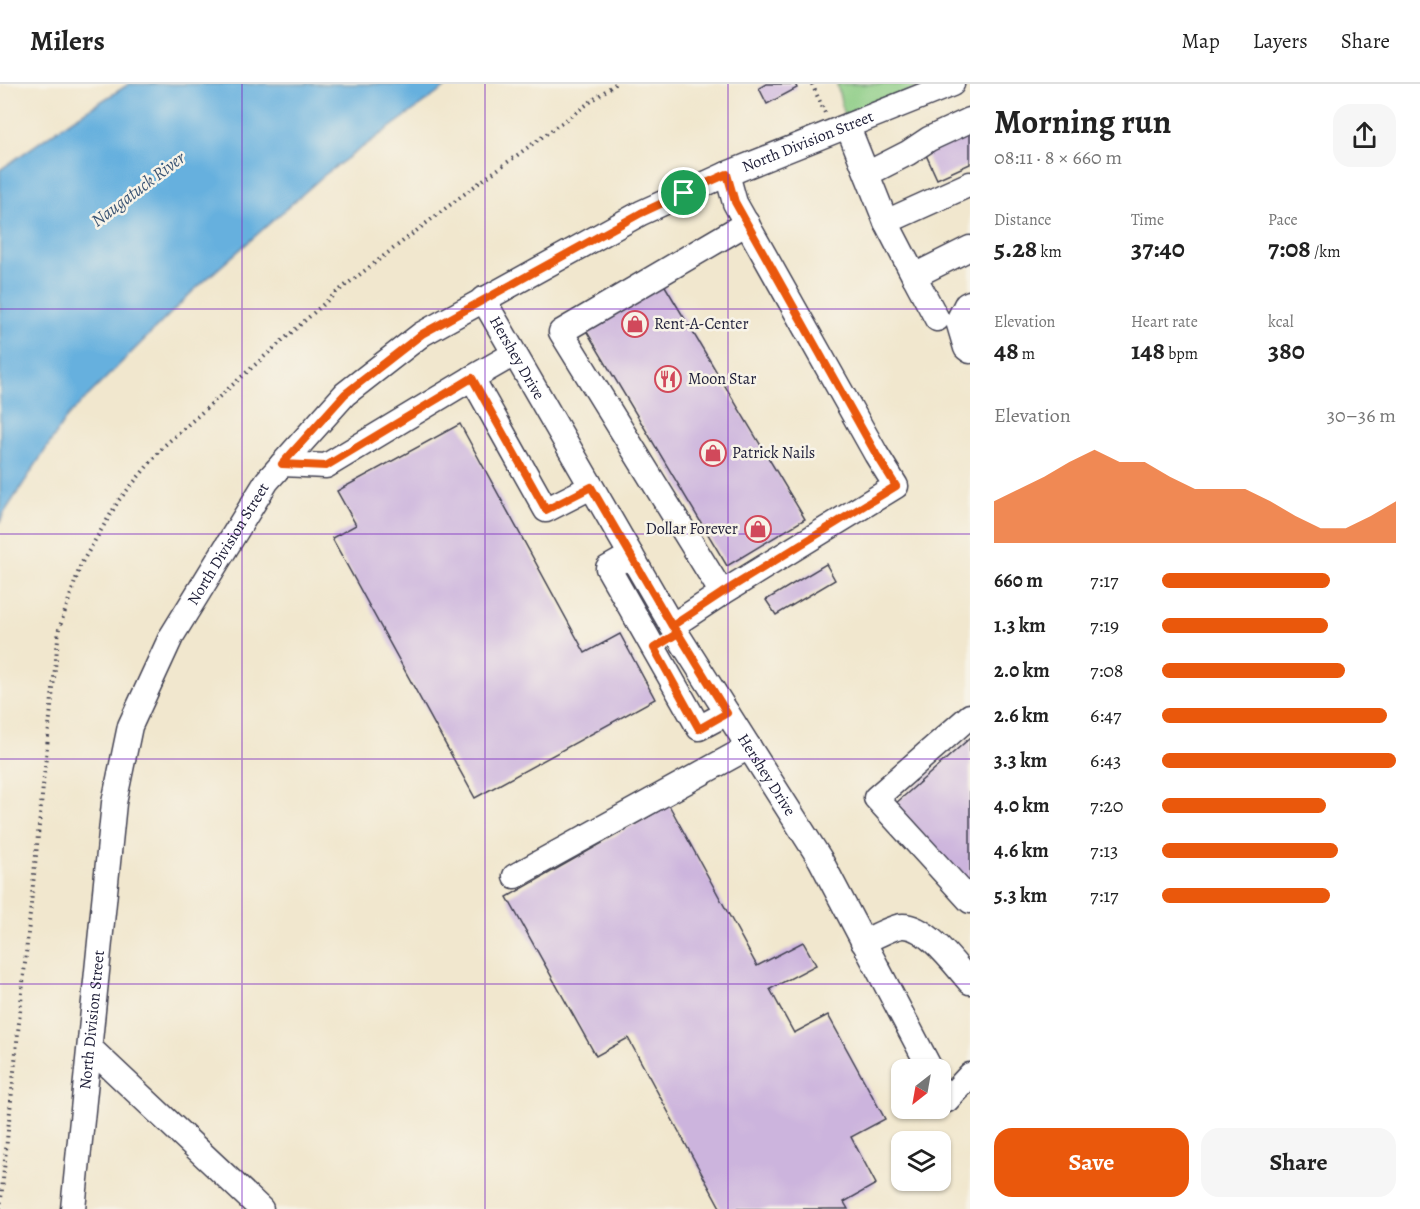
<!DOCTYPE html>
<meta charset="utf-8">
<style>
:root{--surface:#fff;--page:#f6f6f6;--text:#222;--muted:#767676;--line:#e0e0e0;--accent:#ea580c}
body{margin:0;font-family:Alegreya,serif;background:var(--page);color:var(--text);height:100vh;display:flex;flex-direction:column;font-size:22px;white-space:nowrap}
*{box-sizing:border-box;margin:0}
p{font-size:20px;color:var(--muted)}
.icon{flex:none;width:33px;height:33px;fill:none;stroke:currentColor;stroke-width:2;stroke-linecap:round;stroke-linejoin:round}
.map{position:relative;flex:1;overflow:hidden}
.details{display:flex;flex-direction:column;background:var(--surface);width:450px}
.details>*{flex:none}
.needle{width:39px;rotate:211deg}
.buttons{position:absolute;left:891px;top:975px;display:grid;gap:12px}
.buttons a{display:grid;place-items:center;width:60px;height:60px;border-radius:12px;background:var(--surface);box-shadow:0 2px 4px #0004;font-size:30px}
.pin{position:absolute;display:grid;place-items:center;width:51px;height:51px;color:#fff;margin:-26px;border:3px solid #fff;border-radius:50%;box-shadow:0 2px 6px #0007}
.round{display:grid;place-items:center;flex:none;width:63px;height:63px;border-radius:18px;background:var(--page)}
.summary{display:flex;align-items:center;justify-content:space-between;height:102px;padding:0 24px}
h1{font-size:33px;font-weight:700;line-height:45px}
.stats{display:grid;grid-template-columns:repeat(3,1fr);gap:9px;height:102px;padding:6px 24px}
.stats div{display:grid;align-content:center}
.stats b{font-size:26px;font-weight:700}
.stats small{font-size:16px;font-weight:400}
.stats p{font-size:16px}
.chart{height:168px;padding:12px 24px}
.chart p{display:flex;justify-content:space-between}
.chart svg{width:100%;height:108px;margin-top:6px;fill:var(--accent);opacity:.7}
.action{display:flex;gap:12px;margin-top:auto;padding:12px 24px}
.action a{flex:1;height:69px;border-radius:18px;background:var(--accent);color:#fff;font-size:24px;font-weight:700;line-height:69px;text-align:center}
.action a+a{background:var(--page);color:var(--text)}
ul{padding:0 24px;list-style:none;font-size:20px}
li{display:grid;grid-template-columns:96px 72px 1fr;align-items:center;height:45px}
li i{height:15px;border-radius:8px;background:var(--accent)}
header{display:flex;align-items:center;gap:36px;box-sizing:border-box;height:84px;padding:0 30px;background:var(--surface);border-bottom:2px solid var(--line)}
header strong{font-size:28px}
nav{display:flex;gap:33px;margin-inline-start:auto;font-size:21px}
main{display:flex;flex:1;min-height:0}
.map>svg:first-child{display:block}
.green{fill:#8bcc84;stroke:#567760;stroke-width:1.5}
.water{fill:#66b0de;stroke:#44698c;stroke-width:1.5}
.building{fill:#ccb4dd}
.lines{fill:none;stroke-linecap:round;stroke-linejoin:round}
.minor-casing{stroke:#414051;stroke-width:27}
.path{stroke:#414051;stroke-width:4;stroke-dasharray:1.5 4.5;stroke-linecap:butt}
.minor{stroke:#fff;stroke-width:24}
.route-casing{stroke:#fff;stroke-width:12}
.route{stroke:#ea580c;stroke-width:8}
.grid{fill:none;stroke:#7b2cbf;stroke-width:1.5;stroke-opacity:0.55}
.labels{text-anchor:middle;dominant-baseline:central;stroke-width:5;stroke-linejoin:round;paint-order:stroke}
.street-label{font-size:16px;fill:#22223b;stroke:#f7f3e8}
.poi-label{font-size:16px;fill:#22223b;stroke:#f7f3e8;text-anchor:start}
.water-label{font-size:18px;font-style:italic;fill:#3a5474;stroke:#f7f3e8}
</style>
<header>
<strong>Milers</strong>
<nav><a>Map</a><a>Layers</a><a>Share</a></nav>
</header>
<main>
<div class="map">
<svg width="970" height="1125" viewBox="0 0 970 1125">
<rect width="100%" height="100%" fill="#f7f3e8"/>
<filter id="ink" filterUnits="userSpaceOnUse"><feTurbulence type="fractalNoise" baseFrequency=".0167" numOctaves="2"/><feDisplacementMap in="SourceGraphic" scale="12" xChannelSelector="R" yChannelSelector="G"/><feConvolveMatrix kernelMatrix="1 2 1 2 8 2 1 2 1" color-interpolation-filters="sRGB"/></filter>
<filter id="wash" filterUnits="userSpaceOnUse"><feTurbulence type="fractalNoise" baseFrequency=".008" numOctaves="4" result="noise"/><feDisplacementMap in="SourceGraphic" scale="24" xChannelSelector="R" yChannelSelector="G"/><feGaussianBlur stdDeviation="1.35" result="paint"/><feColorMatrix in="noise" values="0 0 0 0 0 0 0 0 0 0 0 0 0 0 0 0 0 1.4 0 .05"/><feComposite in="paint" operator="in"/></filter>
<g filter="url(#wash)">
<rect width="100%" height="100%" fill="#f1e7ce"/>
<path class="green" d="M837,0H925L845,36Z"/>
<path class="water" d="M129,0H450L323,92L192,208L67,333L4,429L0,439V86L73,35Z"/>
<g id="blocks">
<path class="building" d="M766,0H795L797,4L767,20L759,4Z
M970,40V80L937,95L922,62Z
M662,197L805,435L727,482L584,243Z
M460,340L585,569L620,550L655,615L475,714L332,454L356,441L337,407Z
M826,480L835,496L776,531L766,516Z
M970,654V804L895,720Z
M669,721L757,882L803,858L816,881L770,905L794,949L828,931L885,1035L851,1053L876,1100L844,1118L848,1125H721L628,954L596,972L507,813Z"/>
</g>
</g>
<g filter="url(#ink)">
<use href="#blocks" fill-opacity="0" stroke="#414051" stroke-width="1.5"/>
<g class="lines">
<defs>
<g id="minor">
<path d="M848,43L886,138"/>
<path d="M867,90L908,69L929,55L970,36"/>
<path d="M970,100L886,138L914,192L970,164"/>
<path d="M914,192L937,235"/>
<path id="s1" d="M483,215L672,542L820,775L931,986"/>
<path d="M970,219L966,221L958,237L966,264L970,267"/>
<path d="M514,270L472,294L546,426L591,403"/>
<path d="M282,380L326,382L472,294"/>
<path d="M631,471L608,484L699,644L727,629"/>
<path d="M722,509L561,248L747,139"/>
<path d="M672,542L722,509L896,402L876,370L735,119L727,90"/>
<path d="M970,632L876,714L970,817"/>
<path d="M515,792L749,663"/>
<path d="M863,858C872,854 894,842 903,842C927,842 955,881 970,898"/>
<path d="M91,965L261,1125"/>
<path d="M940,1004L947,1016L970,991"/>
<path id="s2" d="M73,1125L114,719L130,642L171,553L267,397L345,310L422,250L641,129L727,90L952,0"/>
</g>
</defs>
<use href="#minor" class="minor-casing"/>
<path class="path" d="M812,0L825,29
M0,1125L59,545L81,480L119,416L165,361L337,208L472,104L615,0"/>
<use href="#minor" class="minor"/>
</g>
</g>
<g class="lines" filter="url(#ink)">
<defs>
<path id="route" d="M684,109L641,129L422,250L345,310L282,380L326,382L472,294L546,426L591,403L672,542L678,549L727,629L699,645L654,564L678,549L672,542L722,509L896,402L876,370L735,118L727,90L684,109"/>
</defs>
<use href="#route" class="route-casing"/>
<use href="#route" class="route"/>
</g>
<path class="grid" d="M242,0V1125M485,0V1125M728,0V1125M0,225H970M0,450H970M0,675H970M0,900H970"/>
<defs>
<symbol id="shop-ring" viewBox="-11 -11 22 22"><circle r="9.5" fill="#f7f3e8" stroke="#d1495b" stroke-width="1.5"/><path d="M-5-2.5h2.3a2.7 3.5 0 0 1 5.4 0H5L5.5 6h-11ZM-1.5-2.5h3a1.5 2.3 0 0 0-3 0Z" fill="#d1495b"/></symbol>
<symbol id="restaurant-ring" viewBox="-11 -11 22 22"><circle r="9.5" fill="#f7f3e8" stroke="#d1495b" stroke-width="1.5"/><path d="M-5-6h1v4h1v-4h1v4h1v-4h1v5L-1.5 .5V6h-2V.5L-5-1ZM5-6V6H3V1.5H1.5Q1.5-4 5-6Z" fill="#d1495b"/></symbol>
</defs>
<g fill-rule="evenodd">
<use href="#shop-ring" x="620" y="225" width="30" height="30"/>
<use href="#restaurant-ring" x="653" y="280" width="30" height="30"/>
<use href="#shop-ring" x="698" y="354" width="30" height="30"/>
<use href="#shop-ring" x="743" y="430" width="30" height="30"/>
</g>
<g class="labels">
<g class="street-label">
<text stroke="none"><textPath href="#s2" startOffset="1414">North Division Street</textPath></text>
<text stroke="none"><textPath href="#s1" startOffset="68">Hershey Drive</textPath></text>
<text stroke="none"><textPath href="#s2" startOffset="694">North Division Street</textPath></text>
<text stroke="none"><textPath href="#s1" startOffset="554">Hershey Drive</textPath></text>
<text stroke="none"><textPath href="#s2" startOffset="190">North Division Street</textPath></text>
</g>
<g class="poi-label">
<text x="654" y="240">Rent-A-Center</text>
<text x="688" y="295">Moon Star</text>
<text x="732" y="369">Patrick Nails</text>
<text x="738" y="445" text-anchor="end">Dollar Forever</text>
</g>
<g class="water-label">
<text transform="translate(138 105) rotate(-37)">Naugatuck River</text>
</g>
</g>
</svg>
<div class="buttons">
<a><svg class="needle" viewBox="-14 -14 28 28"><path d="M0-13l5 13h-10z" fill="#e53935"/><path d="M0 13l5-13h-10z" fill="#767676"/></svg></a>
<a><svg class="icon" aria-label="layers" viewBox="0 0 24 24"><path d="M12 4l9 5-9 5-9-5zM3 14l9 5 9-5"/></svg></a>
</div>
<div class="pin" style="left:684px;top:109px;background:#1e9e55"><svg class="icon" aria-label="arrive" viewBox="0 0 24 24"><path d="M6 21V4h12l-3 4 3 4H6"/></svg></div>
</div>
<section class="details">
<div class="summary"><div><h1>Morning run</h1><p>08:11 · 8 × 660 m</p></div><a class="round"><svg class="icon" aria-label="share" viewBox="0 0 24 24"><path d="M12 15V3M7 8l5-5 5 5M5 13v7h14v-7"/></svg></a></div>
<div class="stats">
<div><p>Distance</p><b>5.28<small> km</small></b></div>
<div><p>Time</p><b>37:40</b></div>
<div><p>Pace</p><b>7:08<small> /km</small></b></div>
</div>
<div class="stats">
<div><p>Elevation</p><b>48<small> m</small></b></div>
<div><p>Heart rate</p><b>148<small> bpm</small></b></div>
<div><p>kcal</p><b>380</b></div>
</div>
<div class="chart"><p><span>Elevation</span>30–36 m</p>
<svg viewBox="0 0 160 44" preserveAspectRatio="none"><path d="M0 44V27L10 22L20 17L30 11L40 6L50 11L60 11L70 17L80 22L90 22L100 22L110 27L120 33L130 38L140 38L150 33L160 27V44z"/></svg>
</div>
<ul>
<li><b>660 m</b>7:17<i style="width:72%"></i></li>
<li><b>1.3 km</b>7:19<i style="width:71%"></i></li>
<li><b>2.0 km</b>7:08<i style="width:78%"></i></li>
<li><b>2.6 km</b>6:47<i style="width:96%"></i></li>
<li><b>3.3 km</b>6:43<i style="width:100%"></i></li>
<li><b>4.0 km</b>7:20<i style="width:70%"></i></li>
<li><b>4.6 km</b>7:13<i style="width:75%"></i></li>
<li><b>5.3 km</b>7:17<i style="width:72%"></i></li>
</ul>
<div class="action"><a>Save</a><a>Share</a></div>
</section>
</main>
